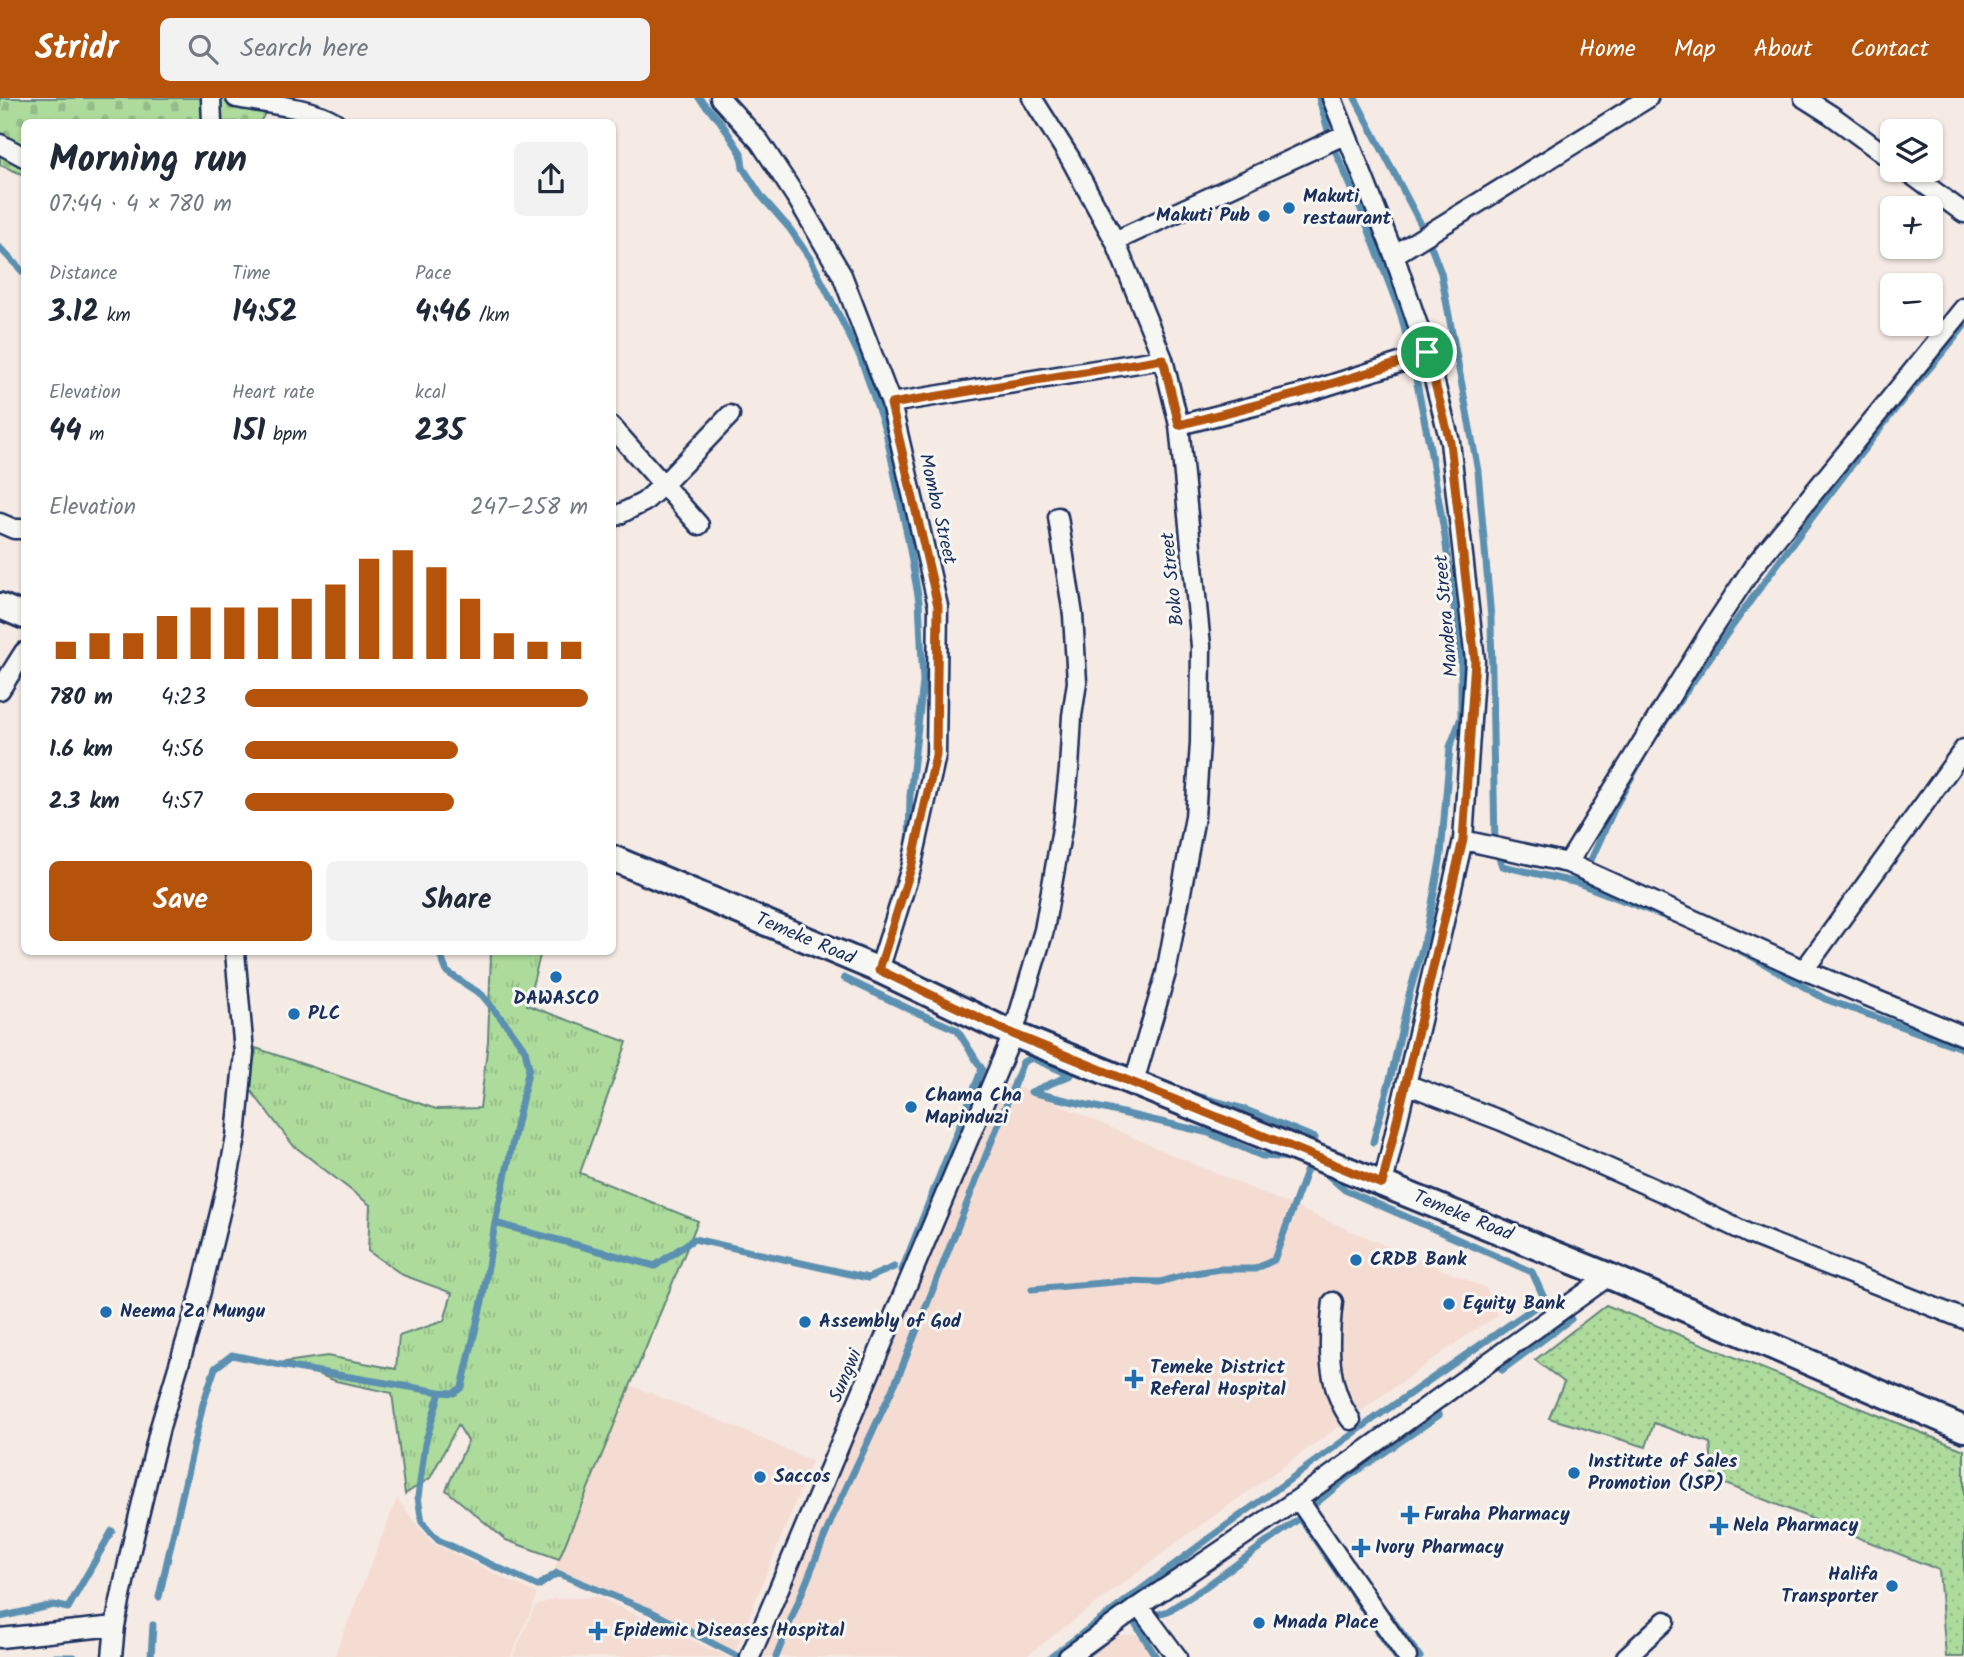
<!DOCTYPE html>
<meta charset="utf-8">
<style>
:root{--surface:#fff;--page:#f2f2f3;--text:#1f2937;--muted:#747a83;--accent:#b45309}
body{margin:0;font-family:Kalam,sans-serif;background:var(--page);color:var(--text);height:100vh;display:flex;flex-direction:column;font-size:26px;white-space:nowrap}
*{box-sizing:border-box;margin:0}
p{font-size:23px;color:var(--muted)}
.icon{flex:none;width:38px;height:38px;fill:none;stroke:currentColor;stroke-width:2;stroke-linecap:round;stroke-linejoin:round}
.map{position:relative;flex:1;overflow:hidden}
.panel{position:absolute;left:21px;top:21px;width:595px;height:836px;display:flex;flex-direction:column;background:var(--surface);border-radius:10px;box-shadow:0 2px 5px #0004}
.panel>*{flex:none}
.buttons{position:absolute;left:1880px;top:21px;display:grid;gap:14px}
.buttons a{display:grid;place-items:center;width:63px;height:63px;border-radius:10px;background:var(--surface);box-shadow:0 2px 5px #0004;font-size:35px}
.pin{position:absolute;display:grid;place-items:center;width:60px;height:60px;color:#fff;margin:-30px;border:4px solid #fff;border-radius:50%;box-shadow:0 2px 7px #0007}
.round{display:grid;place-items:center;flex:none;width:74px;height:74px;border-radius:10px;background:var(--page)}
.overview{display:flex;align-items:center;justify-content:space-between;height:119px;padding:0 28px}
h1{font-size:38px;font-weight:700;line-height:52px}
.figures{display:grid;grid-template-columns:repeat(3,1fr);gap:10px;height:119px;padding:7px 28px}
.figures div{display:grid;align-content:center}
.figures b{font-size:30px;font-weight:700}
.figures small{font-size:19px;font-weight:400}
.figures p{font-size:19px}
.chart{height:196px;padding:14px 28px}
.chart p{display:flex;justify-content:space-between}
.chart svg{width:100%;height:126px;margin-top:7px;stroke:var(--accent);stroke-width:6}
.primary-button{display:flex;gap:14px;margin-top:auto;padding:14px 28px}
.primary-button a{flex:1;height:80px;border-radius:10px;background:var(--accent);color:#fff;font-size:28px;font-weight:700;line-height:80px;text-align:center}
.primary-button a+a{background:var(--page);color:var(--text)}
ul{padding:0 28px;list-style:none;font-size:23px}
li{display:grid;grid-template-columns:112px 84px 1fr;align-items:center;height:52px}
li i{height:18px;border-radius:9px;background:var(--accent)}
header{display:flex;align-items:center;gap:42px;box-sizing:border-box;height:98px;padding:0 35px;background:var(--accent);color:#fff}
header strong{font-size:33px}
nav{display:flex;gap:38px;margin-inline-start:auto;font-size:24px}
.search{width:490px;height:63px;background:var(--page);display:flex;align-items:center;gap:18px;box-sizing:border-box;padding:0 24px;border-radius:10px;color:var(--muted);font-size:26px}
.map>svg:first-child{display:block}
.built{fill:#f4dcd3}
.grass{fill:url(#grass-tufts);stroke:#64857c;stroke-width:2}
.cemetery{fill:url(#cemetery-stones);stroke:#64857c;stroke-width:2}
.park{fill:url(#park-dots);stroke:#64857c;stroke-width:2}
.lines{fill:none;stroke-linecap:round;stroke-linejoin:round}
.stream{stroke:#5c90b1;stroke-width:7}
.street-casing{stroke:#1b2f5e;stroke-width:23}
.secondary-casing{stroke:#1b2f5e;stroke-width:30}
.street{stroke:#f6f6f2;stroke-width:18}
.secondary{stroke:#f6f6f2;stroke-width:24}
.route-casing{stroke:#fff;stroke-width:14}
.route{stroke:#b45309;stroke-width:9}
.poi-dot{fill:#1f6fb2;stroke:#f6f6f2;stroke-width:2.5}
.labels{text-anchor:middle;dominant-baseline:central;stroke-width:6;stroke-linejoin:round;paint-order:stroke}
.poi-label{font-size:19px;font-weight:bold;fill:#1b2f5e;stroke:#f6f6f2;text-anchor:start}
.street-label{font-size:19px;fill:#1b2f5e;stroke:#f6f6f2}
</style>
<header>
<strong>Stridr</strong>
<div class="search"><svg class="icon" aria-label="search" viewBox="0 0 24 24"><circle cx="10" cy="10" r="6"/><path d="M15 15l6 6"/></svg>Search here</div>
<nav><a>Home</a><a>Map</a><a>About</a><a>Contact</a></nav>
</header>
<div class="map">
<svg width="1964" height="1559" viewBox="0 0 1964 1559">
<defs>
<pattern id="grass-tufts" width="24" height="20" patternUnits="userSpaceOnUse" patternTransform="scale(1.75)"><rect width="24" height="20" fill="#acdb9b"/><path d="M3 7l-1-3M5 7V3M7 7l1-3M15 17l-1-3M17 17v-4M19 17l1-3" fill="none" stroke="#93bc88"/></pattern>
<pattern id="cemetery-stones" width="16" height="16" patternUnits="userSpaceOnUse" patternTransform="scale(1.75)"><rect width="16" height="16" fill="#acdb9b"/><path d="M2 7V4a2 2 0 0 1 4 0v3zM10 15v-3a2 2 0 0 1 4 0v3z" fill="#93bc88"/></pattern>
<pattern id="park-dots" width="8" height="8" patternUnits="userSpaceOnUse" patternTransform="scale(1.75)"><rect width="8" height="8" fill="#acdb9b"/><path d="M2 2h.1M6 6h.1" fill="none" stroke="#93bc88" stroke-width="1.8" stroke-linecap="round"/></pattern>
</defs>
<rect width="100%" height="100%" fill="#f5eae4"/>
<filter id="ink" filterUnits="userSpaceOnUse"><feTurbulence type="fractalNoise" baseFrequency=".0143" numOctaves="2"/><feDisplacementMap in="SourceGraphic" scale="14" xChannelSelector="R" yChannelSelector="G"/><feConvolveMatrix kernelMatrix="1 2 1 2 8 2 1 2 1" color-interpolation-filters="sRGB"/></filter>
<g filter="url(#ink)">
<path class="built" d="M990,981L1031,994L1161,1052L1486,1190L1498,1218L1480,1228L1183,1440L1025,1559H741L879,1239L981,984Z
M630,1287L719,1322L812,1363L734,1556L554,1472Z
M397,1401L432,1445L537,1496L531,1513L511,1559H334Z
M598,1499L726,1558L725,1559H513L535,1508L553,1501Z
M1151,1536L1167,1559H1079L1105,1538Z"/>
<path class="grass" d="M491,854H541L527,907L627,944L580,1075L698,1123L559,1461L506,1442L446,1392L468,1343L458,1327L430,1380L405,1396L392,1295L336,1283L286,1264L327,1258L396,1271L399,1238L444,1223L452,1195L403,1177L368,1153L370,1107L293,1047L249,990L256,950L436,1011L480,1010L488,943Z"/>
<path class="cemetery" d="M0,0H274L260,24H24V77L0,67Z"/>
<path class="park" d="M1606,1207L1964,1352V1559H1946L1939,1472L1713,1381L1710,1345L1654,1325L1646,1349L1549,1320L1564,1284L1535,1262Z"/>
<g class="lines">
<path class="stream" d="M699,0L720,23L741,55L743,70L762,99L790,131L811,162L861,261L886,334L908,441L919,503L923,584L910,698L909,746
M1319,0L1331,43L1360,109L1401,217L1412,261L1429,345L1445,439L1461,565V620L1450,649L1441,757L1427,833L1409,897L1393,970L1373,1044
M1355,0L1427,138L1441,175L1478,373L1491,520L1495,749L1502,768L1578,785L1669,820
M0,150L24,175
M1660,631C1735,522 1812,417 1893,314C1916,285 1941,258 1964,228
M1586,773L1615,709L1641,662
M1731,848L1751,858L1825,901L1964,951
M844,880L909,911L957,932L982,971L902,1172
M1194,997L1241,1010L1315,1040
M495,1125L655,1168L694,1141L868,1180L894,1169
M1032,1191L1125,1183L1160,1184L1188,1176L1220,1171H1255L1274,1162L1310,1063
M1502,1272L1571,1221
M440,1294L425,1346L418,1399L422,1424L438,1442L538,1488L557,1475L652,1514L739,1559
M1312,1413L1310,1410L1348,1379L1439,1317
M159,1499L203,1306L215,1270L232,1257L296,1270L440,1294L454,1295L462,1289L483,1199L495,1125L529,970L525,952L510,931L482,897L447,874L439,854
M1388,1516L1420,1559
M0,1519L54,1507L68,1510L112,1433
M1159,1522L1155,1517L1168,1513L1201,1492L1300,1420L1396,1559
M1128,1524L1132,1520L1156,1559
M55,1559H74
M151,1559L153,1527
M776,1559L833,1418L899,1277L1023,964L1032,960L1071,977L1031,994L1209,1035L1262,1058L1293,1060
M1051,1559L1212,1438L1372,1322L1545,1202L1532,1174L1345,1092L1322,1072
M1084,1559L1103,1544"/>
<defs>
<path id="street" d="M211,0L212,24
M236,0C263,5 314,10 335,24
M720,0L760,44L798,102L842,177L891,305L938,508L936,657L911,770L879,872
M1032,0L1070,60L1115,143L1163,261L1179,327L1201,548L1200,645L1195,719L1166,875L1134,984
M1332,0L1394,157L1427,254L1450,344L1475,562L1463,742L1383,1086
M1804,0L1831,17L1892,62
M0,46L24,59
M1905,72L1964,115
M1115,143L1346,36
M1394,157L1648,0
M891,305L1163,261
M1179,327L1298,297L1412,261L1427,254
M612,329L699,427
M612,420L644,404L664,386L730,317
M0,425L14,431H24
M0,592L24,554
M1463,742L1568,765L1804,872L1964,938
M1568,765L1710,534L1753,469L1964,210
M1804,872L1964,651
M1406,986L1502,1023L1662,1094L1749,1136L1964,1221
M1333,1204C1328,1243 1326,1288 1351,1322
M1298,1401L1407,1559
M1139,1508L1177,1559
M0,1540L115,1528
M112,1559L115,1528L130,1455L160,1329L200,1197L226,1090L236,1039L244,954L235,854
M750,1559L1013,936L1044,832L1063,725L1069,671L1072,618L1077,584L1073,517L1058,419
M1068,1559L1139,1508L1298,1401L1609,1178
M1626,1559L1665,1523"/>
<path id="secondary" d="M0,508L24,518
M612,760L879,872L1013,936L1609,1178L1964,1331"/>
</defs>
<use href="#street" class="street-casing"/>
<use href="#secondary" class="secondary-casing"/>
<use href="#street" class="street"/>
<use href="#secondary" class="secondary"/>
</g>
</g>
<g class="lines" filter="url(#ink)">
<defs>
<path id="route" d="M1427,254L1450,344L1475,562L1463,742L1382,1086L1013,936L879,872L911,770L936,657L938,508L891,306L1163,261L1179,327L1298,296L1412,261Z"/>
</defs>
<use href="#route" class="route-casing"/>
<use href="#route" class="route"/>
</g>
<g class="poi-dot">
<circle cx="1289" cy="110" r="7"/>
<circle cx="1264" cy="118" r="7"/>
<circle cx="556" cy="879" r="7"/>
<circle cx="294" cy="916" r="7"/>
<circle cx="911" cy="1009" r="7"/>
<circle cx="1356" cy="1162" r="7"/>
<circle cx="1449" cy="1206" r="7"/>
<circle cx="106" cy="1214" r="7"/>
<circle cx="805" cy="1224" r="7"/>
<path d="M1130.5 1270.5h7v7h7v7h-7v7h-7v-7h-7v-7h7z"/>
<circle cx="1574" cy="1375" r="7"/>
<circle cx="760" cy="1379" r="7"/>
<path d="M1406.5 1406.5h7v7h7v7h-7v7h-7v-7h-7v-7h7z"/>
<path d="M1715.5 1417.5h7v7h7v7h-7v7h-7v-7h-7v-7h7z"/>
<path d="M1357.5 1439.5h7v7h7v7h-7v7h-7v-7h-7v-7h7z"/>
<circle cx="1892" cy="1488" r="7"/>
<circle cx="1259" cy="1525" r="7"/>
<path d="M594.5 1522.5h7v7h7v7h-7v7h-7v-7h-7v-7h7z"/>
</g>
<g class="labels">
<g class="poi-label">
<text x="1303" y="99">Makuti<tspan x="1303" dy="22">restaurant</tspan></text>
<text x="1250" y="118" text-anchor="end">Makuti Pub</text>
<text x="556" y="901" text-anchor="middle">DAWASCO</text>
<text x="308" y="916">PLC</text>
<text x="925" y="998">Chama Cha<tspan x="925" dy="22">Mapinduzi</tspan></text>
<text x="1370" y="1162">CRDB Bank</text>
<text x="1463" y="1206">Equity Bank</text>
<text x="120" y="1214">Neema Za Mungu</text>
<text x="819" y="1224">Assembly of God</text>
<text x="1150" y="1270">Temeke District<tspan x="1150" dy="22">Referal Hospital</tspan></text>
<text x="1588" y="1364">Institute of Sales<tspan x="1588" dy="22">Promotion (ISP)</tspan></text>
<text x="774" y="1379">Saccos</text>
<text x="1424" y="1417">Furaha Pharmacy</text>
<text x="1733" y="1428">Nela Pharmacy</text>
<text x="1375" y="1450">Ivory Pharmacy</text>
<text x="1878" y="1477" text-anchor="end">Halifa<tspan x="1878" dy="22">Transporter</tspan></text>
<text x="1273" y="1525">Mnada Place</text>
<text x="614" y="1533">Epidemic Diseases Hospital</text>
</g>
<g class="street-label">
<text transform="translate(937 411) rotate(77)">Mombo Street</text>
<text transform="translate(1173 481) rotate(-96)">Boko Street</text>
<text transform="translate(1447 518) rotate(-95)">Mandera Street</text>
<text transform="translate(805 841) rotate(23)">Temeke Road</text>
<text transform="translate(1463 1118) rotate(22)">Temeke Road</text>
<text transform="translate(846 1278) rotate(-67)">Sungwi</text>
</g>
</g>
</svg>
<div class="buttons">
<a><svg class="icon" aria-label="layers" viewBox="0 0 24 24"><path d="M12 4l9 5-9 5-9-5zM3 14l9 5 9-5"/></svg></a>
<a>+</a>
<a>−</a>
</div>
<div class="pin" style="left:1427px;top:254px;background:#1e9e55"><svg class="icon" aria-label="arrive" viewBox="0 0 24 24"><path d="M6 21V4h12l-3 4 3 4H6"/></svg></div>
<section class="panel">
<div class="overview"><div><h1>Morning run</h1><p>07:44 · 4 × 780 m</p></div><a class="round"><svg class="icon" aria-label="share" viewBox="0 0 24 24"><path d="M12 15V3M7 8l5-5 5 5M5 13v7h14v-7"/></svg></a></div>
<div class="figures">
<div><p>Distance</p><b>3.12<small> km</small></b></div>
<div><p>Time</p><b>14:52</b></div>
<div><p>Pace</p><b>4:46<small> /km</small></b></div>
</div>
<div class="figures">
<div><p>Elevation</p><b>44<small> m</small></b></div>
<div><p>Heart rate</p><b>151<small> bpm</small></b></div>
<div><p>kcal</p><b>235</b></div>
</div>
<div class="chart"><p><span>Elevation</span>247–258 m</p>
<svg viewBox="0 0 160 44" preserveAspectRatio="none"><path d="M5 44V38M15 44V35M25 44V35M35 44V29M45 44V26M55 44V26M65 44V26M75 44V23M85 44V18M95 44V9M105 44V6M115 44V12M125 44V23M135 44V35M145 44V38M155 44V38"/></svg>
</div>
<ul>
<li><b>780 m</b>4:23<i style="width:100%"></i></li>
<li><b>1.6 km</b>4:56<i style="width:62%"></i></li>
<li><b>2.3 km</b>4:57<i style="width:61%"></i></li>
</ul>
<div class="primary-button"><a>Save</a><a>Share</a></div>
</section>
</div>
